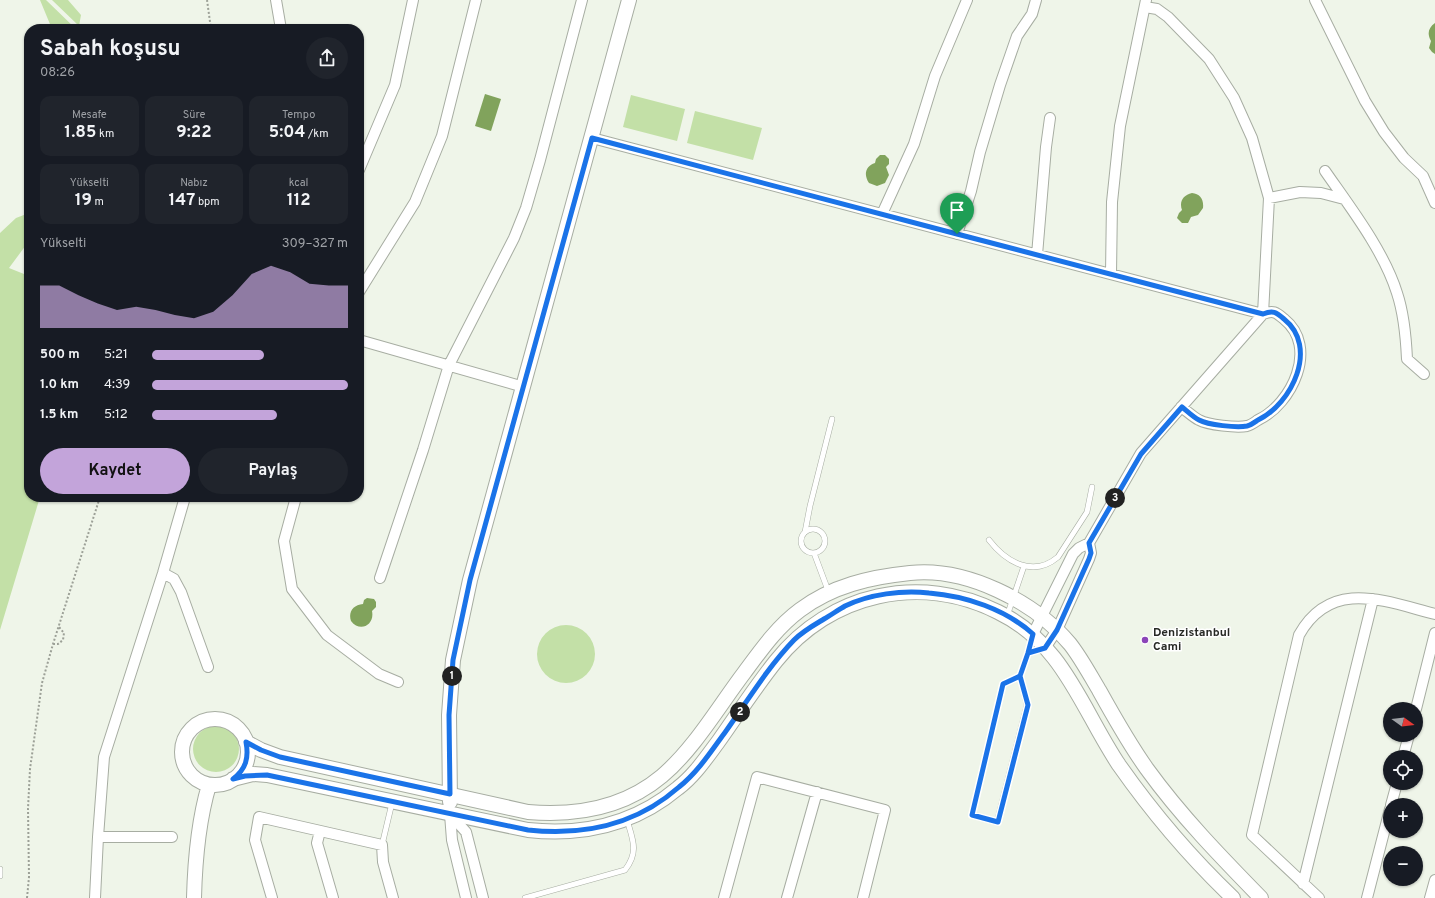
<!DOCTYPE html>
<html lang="tr">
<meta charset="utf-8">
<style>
:root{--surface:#171b24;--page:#20242c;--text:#f1f3f6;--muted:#9ea1a6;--accent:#c3a4da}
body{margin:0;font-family:Overpass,sans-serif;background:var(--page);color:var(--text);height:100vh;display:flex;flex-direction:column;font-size:15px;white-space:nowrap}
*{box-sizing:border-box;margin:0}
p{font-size:13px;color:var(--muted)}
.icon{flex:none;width:22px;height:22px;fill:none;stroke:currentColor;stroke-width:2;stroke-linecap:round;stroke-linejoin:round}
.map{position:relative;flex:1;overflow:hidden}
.panel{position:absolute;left:24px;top:24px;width:340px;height:478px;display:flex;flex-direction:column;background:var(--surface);border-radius:16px;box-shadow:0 1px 3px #0004}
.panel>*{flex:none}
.needle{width:26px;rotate:105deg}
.controls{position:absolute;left:1383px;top:702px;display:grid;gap:8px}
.controls a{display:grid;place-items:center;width:40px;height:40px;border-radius:50%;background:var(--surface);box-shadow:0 1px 3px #0004;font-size:20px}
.pin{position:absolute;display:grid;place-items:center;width:34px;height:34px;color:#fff;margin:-41px -17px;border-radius:50% 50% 50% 0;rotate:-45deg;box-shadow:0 0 4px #0007}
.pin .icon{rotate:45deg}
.km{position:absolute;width:20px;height:20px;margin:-10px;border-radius:50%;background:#222;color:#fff;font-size:11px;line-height:20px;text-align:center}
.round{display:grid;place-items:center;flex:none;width:42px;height:42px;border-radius:21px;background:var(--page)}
.summary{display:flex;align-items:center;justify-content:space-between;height:68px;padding:0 16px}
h1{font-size:22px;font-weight:700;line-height:30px}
.metrics{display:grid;grid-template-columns:repeat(3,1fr);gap:6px;height:68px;padding:4px 16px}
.metrics div{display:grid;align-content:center;border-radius:10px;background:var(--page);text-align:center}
.metrics b{font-size:17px;font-weight:700}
.metrics small{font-size:11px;font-weight:400}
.metrics p{font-size:11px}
.chart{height:112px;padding:8px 16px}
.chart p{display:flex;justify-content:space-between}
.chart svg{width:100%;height:72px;margin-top:4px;fill:var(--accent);opacity:.7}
.primary-button{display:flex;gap:8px;margin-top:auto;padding:8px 16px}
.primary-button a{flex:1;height:46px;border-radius:24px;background:var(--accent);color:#111;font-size:16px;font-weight:700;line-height:46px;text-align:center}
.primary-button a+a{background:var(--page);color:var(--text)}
ul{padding:0 16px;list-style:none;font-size:13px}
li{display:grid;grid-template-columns:64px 48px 1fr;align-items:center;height:30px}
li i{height:10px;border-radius:5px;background:var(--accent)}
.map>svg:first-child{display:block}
.green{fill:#c3e0a7}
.water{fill:#81a35c}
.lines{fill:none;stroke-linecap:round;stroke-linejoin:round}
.lane-casing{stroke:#a7ada2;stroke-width:6}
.street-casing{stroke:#a7ada2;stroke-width:12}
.secondary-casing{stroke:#a7ada2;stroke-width:16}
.path{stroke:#9ca097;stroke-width:2;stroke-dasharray:2 2;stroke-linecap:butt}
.lane{stroke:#fff;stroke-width:5}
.street{stroke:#fff;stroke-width:10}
.secondary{stroke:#fff;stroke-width:14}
.route-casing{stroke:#fff;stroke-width:8}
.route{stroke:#1a73e8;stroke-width:5}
.poi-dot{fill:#8b44b8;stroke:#fff;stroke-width:1.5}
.labels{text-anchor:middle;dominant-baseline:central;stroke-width:3;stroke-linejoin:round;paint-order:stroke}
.poi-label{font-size:12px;font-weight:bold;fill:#272925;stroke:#fff;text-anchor:start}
</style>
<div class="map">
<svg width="1435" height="898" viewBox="0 0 1435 898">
<rect width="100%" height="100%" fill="#eff5e9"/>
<path class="green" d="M40,0H46L76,29H52Z
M52,0H68L81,15L79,26Z
M631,95L685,109L677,141L623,127Z
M695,111L762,128L753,160L687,143Z
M29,213V241L9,268L29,276V497H40L0,630V233L16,218Z
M537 654a29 29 0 1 1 58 0a29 29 0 1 1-58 0Z
M193 749a23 23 0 1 1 46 0a23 23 0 1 1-46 0Z"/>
<path class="water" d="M1435,23V54L1432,52L1429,48L1431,41C1427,34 1428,28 1435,23Z
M485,94L501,99L491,131L475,126Z
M880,155H885L889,159V164L886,167L889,175L885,183L877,186L869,183C863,174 866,166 875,163L876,159Z
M1192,193C1200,194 1204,199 1203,208L1198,215L1191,217L1188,223H1182L1177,218L1179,213L1182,210C1179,202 1183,195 1192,193Z
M367,598L374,599L376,602V607L372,611C375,625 360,633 351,621C348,612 353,605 363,604L364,600Z"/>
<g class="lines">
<defs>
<path id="lane" d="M801 541a12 12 0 1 1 24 0a12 12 0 1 1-24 0Z
M805,532L810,506L832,419
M989,540C1006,562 1033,578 1058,557L1087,512L1092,487
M814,553L829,593
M1007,616L1024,566
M1028,653L1032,637
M1020,676L1027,705L997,822L972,815L1003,684L1020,676L1028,653L1044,648
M382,845L392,803
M0,869V876
M525,898L625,870C639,852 633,840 627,820"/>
<path id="street" d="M276,0L281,29
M1315,0L1365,101L1384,132L1404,158L1423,176L1435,203
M592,138L1263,314C1273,310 1276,312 1284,319C1319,347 1292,404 1258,420C1255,422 1251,425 1247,426C1237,428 1208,425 1199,420C1193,417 1187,411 1181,407
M359,170L395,85L413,0
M1325,171C1350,207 1384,251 1397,293C1404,314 1406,337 1407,359L1424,374
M1269,198L1300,192L1321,193L1344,199
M882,214L914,144L935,76L967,0
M957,234L971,191L980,152L1000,85L1017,36L1032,14L1036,0
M1037,255L1046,147L1050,118
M1111,274L1112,202L1120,126L1146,0
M359,292L415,202L442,136L476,0
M359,340L524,387
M296,497L284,541L292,589L327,635L379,674L398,682
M163,573L174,579L181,592L208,667
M380,578L423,450L449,365L514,238L526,208L540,160L582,0
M1033,634L1073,554L1079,548L1089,543L1141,453L1263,314L1269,198L1252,138L1234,98L1209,59L1168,17L1157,9L1145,7
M1045,648L1057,630L1089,559L1091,553L1089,543
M1416,709L1435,633
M1403,757L1409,735
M1391,805L1397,783
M450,814L466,832L483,898
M450,814L452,840L466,898
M320,831L317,843L333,898
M98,837H172
M1303,884L1373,599
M95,898L98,837L104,757L163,573L185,497
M272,898L255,840L259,817L382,845L383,862L393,898
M724,898L757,777L885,810L863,898
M787,898L817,792
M1319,898L1252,835L1299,635C1331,578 1384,601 1435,614
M1367,898L1390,809
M1430,898L1435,880"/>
<path id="secondary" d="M182 752a33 33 0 1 1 66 0a33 33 0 1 1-66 0Z
M246,742L261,750L280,757L528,812C576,816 624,808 662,776C694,749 719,706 744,673C761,650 777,627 800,610C832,586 870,577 910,573C966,567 1034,601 1070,644C1081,658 1090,675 1099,690C1114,717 1129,744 1147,769C1181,816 1221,857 1261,898
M233,779L253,774L267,775L528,830C584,836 634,825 678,788C694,776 706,758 718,742C737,715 756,686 776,661C830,593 920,573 998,612C1064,644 1081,708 1119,765C1152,812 1191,858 1233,898
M450,802L449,715L453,660L470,580L629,0
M194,898C195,859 198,822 209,785"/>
</defs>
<use href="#lane" class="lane-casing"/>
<use href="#street" class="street-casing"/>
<use href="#secondary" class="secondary-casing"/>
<path class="path" d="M207,0L211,29
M53,644H58L63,640L64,633L59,627
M27,898L29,877L28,809L30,769L42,683L53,644L100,497"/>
<use href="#lane" class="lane"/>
<use href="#street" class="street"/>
<use href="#secondary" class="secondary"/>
</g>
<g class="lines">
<defs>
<path id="route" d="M957,234L592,138L470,580L453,660L449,715L450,794L280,757L261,750L246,742C249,758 246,769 233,779L245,776L267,775L528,830C584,836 636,825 679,787C698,772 712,750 726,731C748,700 768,667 794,640C803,631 814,625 824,619C831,615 838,610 845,606C870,594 902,590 929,593C966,596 1005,609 1033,634L1028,653L1020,676L1028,705L998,822L972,815L1003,684L1020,676L1028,653L1045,648L1057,630L1089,559L1091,553L1089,543L1141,454L1182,407C1187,411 1193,417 1199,420C1208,425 1237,428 1247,426C1251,425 1255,422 1258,420C1292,404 1319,347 1284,319C1276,312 1273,310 1263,314L957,234"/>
</defs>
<use href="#route" class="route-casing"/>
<use href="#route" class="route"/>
</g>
<circle class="poi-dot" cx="1145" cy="640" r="4"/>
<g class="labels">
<g class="poi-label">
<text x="1153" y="633">Denizistanbul<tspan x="1153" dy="14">Cami</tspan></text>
</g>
</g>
</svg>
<div class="controls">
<a><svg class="needle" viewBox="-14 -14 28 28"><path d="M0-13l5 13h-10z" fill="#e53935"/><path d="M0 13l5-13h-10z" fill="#9ea1a6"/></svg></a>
<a><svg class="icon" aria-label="locate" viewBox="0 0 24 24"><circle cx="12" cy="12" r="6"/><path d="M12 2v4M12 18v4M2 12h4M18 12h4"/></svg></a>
<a>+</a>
<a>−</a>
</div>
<div class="pin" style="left:957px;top:234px;background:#1e9e55"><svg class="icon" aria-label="arrive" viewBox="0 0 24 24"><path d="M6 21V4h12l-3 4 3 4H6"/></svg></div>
<b class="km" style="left:452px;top:676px">1</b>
<b class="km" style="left:740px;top:712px">2</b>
<b class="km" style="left:1115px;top:498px">3</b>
<section class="panel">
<div class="summary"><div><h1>Sabah koşusu</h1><p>08:26</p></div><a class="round"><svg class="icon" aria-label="share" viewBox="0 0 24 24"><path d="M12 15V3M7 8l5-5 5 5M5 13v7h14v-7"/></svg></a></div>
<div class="metrics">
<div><p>Mesafe</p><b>1.85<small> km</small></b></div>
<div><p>Süre</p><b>9:22</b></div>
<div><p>Tempo</p><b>5:04<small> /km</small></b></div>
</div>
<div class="metrics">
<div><p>Yükselti</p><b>19<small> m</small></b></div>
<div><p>Nabız</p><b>147<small> bpm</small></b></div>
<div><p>kcal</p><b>112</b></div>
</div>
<div class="chart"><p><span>Yükselti</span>309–327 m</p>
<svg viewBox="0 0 160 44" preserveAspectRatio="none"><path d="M0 44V18L10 18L20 24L30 29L40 33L50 31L60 33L70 36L80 38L90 34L100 24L110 11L120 6L130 10L140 17L150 18L160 18V44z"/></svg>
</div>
<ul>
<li><b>500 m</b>5:21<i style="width:57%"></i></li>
<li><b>1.0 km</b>4:39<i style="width:100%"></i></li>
<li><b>1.5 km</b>5:12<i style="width:64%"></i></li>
</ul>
<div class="primary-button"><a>Kaydet</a><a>Paylaş</a></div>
</section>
</div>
